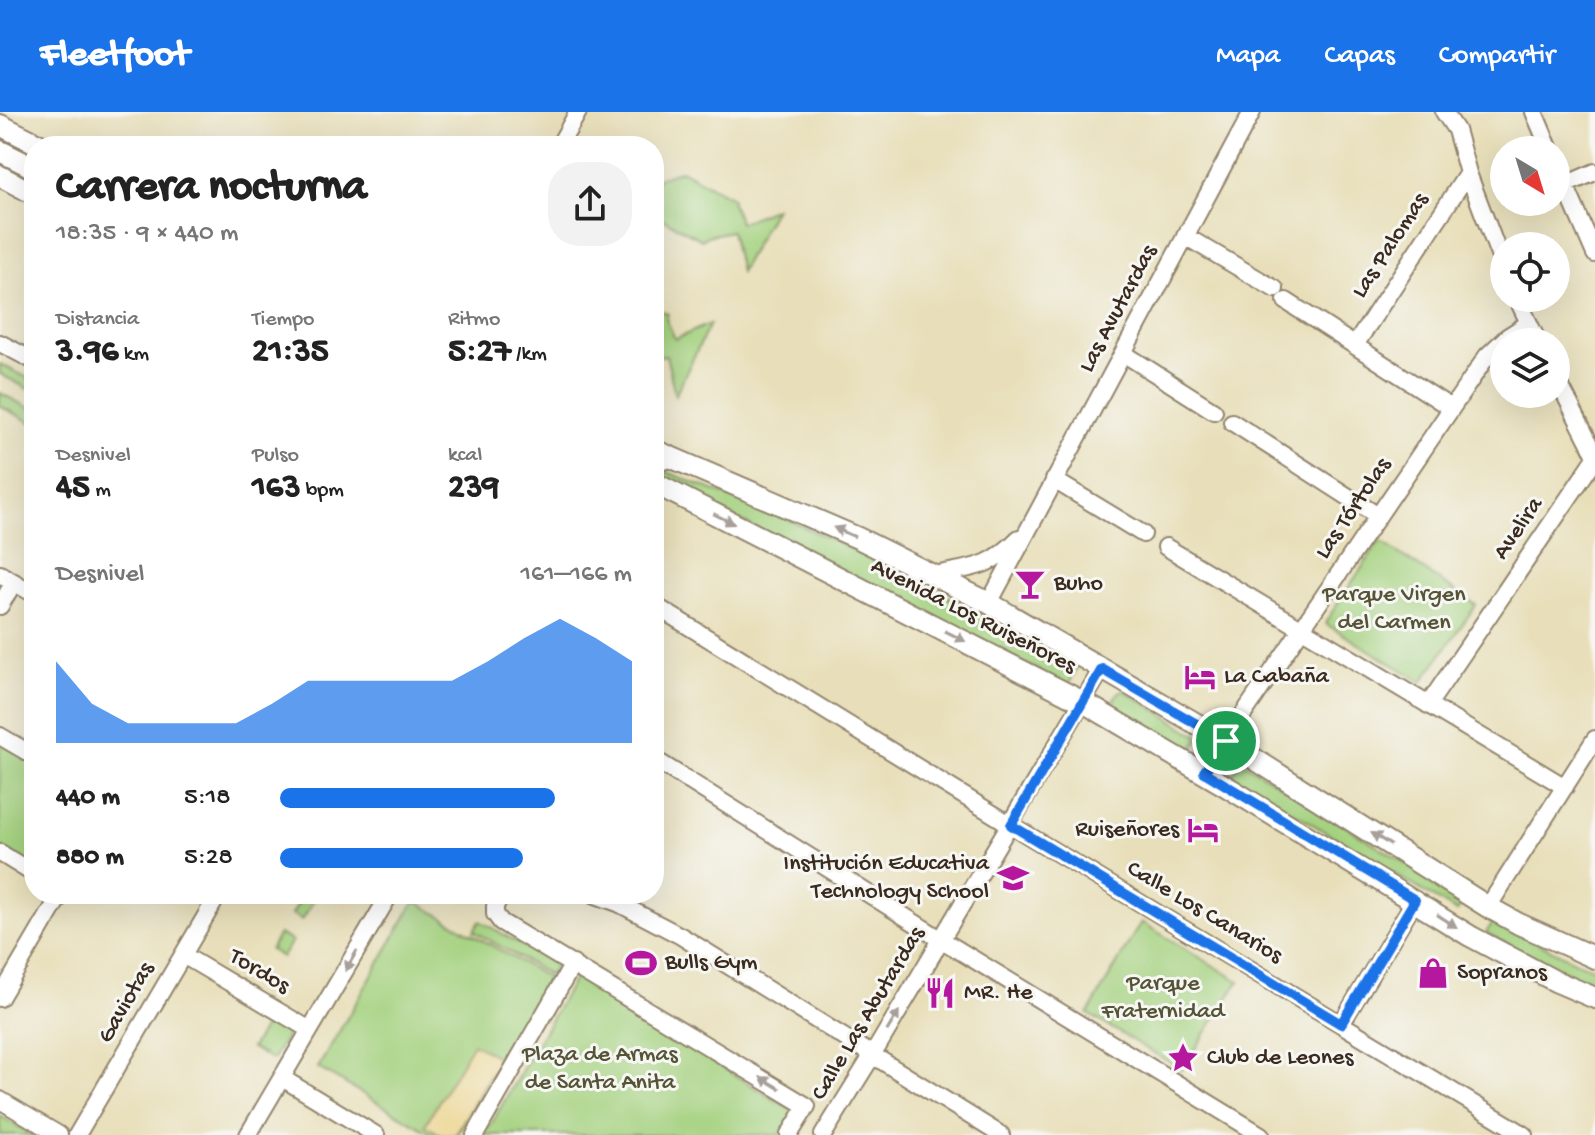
<!DOCTYPE html>
<html lang="es">
<meta charset="utf-8">
<style>
:root{--surface:#fff;--page:#f2f2f2;--text:#222;--muted:#767676;--accent:#1a73e8}
body{margin:0;font-family:"Gochi Hand",sans-serif;background:var(--page);color:var(--text);height:100vh;display:flex;flex-direction:column;font-size:30px;white-space:nowrap}
*{box-sizing:border-box;margin:0}
p{font-size:26px;color:var(--muted)}
.icon{flex:none;width:44px;height:44px;fill:none;stroke:currentColor;stroke-width:2;stroke-linecap:round;stroke-linejoin:round}
.map{position:relative;flex:1;overflow:hidden}
.sheet{position:absolute;left:24px;top:24px;width:640px;height:768px;display:flex;flex-direction:column;background:var(--surface);border-radius:32px;box-shadow:0 8px 32px #0002}
.sheet>*{flex:none}
.needle{width:52px;rotate:142deg}
.tools{position:absolute;left:1490px;top:24px;display:grid;gap:16px}
.tools a{display:grid;place-items:center;width:80px;height:80px;border-radius:50%;background:var(--surface);box-shadow:0 8px 32px #0002;font-size:40px}
.pin{position:absolute;display:grid;place-items:center;width:68px;height:68px;color:#fff;margin:-34px;border:4px solid #fff;border-radius:50%;box-shadow:0 2px 8px #0007}
.round{display:grid;place-items:center;flex:none;width:84px;height:84px;border-radius:32px;background:var(--page)}
.overview{display:flex;align-items:center;justify-content:space-between;height:136px;padding:0 32px}
h1{font-size:44px;font-weight:700;line-height:60px}
.figures{display:grid;grid-template-columns:repeat(3,1fr);gap:12px;height:136px;padding:8px 32px}
.figures div{display:grid;align-content:center}
.figures b{font-size:34px;font-weight:700}
.figures small{font-size:22px;font-weight:400}
.figures p{font-size:22px}
.chart{height:224px;padding:16px 32px}
.chart p{display:flex;justify-content:space-between}
.chart svg{width:100%;height:144px;margin-top:8px;fill:var(--accent);opacity:.7}
ul{padding:0 32px;list-style:none;font-size:26px}
li{display:grid;grid-template-columns:128px 96px 1fr;align-items:center;height:60px}
li i{height:20px;border-radius:10px;background:var(--accent)}
header{display:flex;align-items:center;gap:48px;box-sizing:border-box;height:112px;padding:0 40px;background:var(--accent);color:#fff}
header strong{font-size:38px}
nav{display:flex;gap:44px;margin-inline-start:auto;font-size:28px}
.map>svg:first-child{display:block}
.green{fill:#a4d17f;stroke:#707e4e;stroke-width:2}
.sand{fill:#eeda9e;stroke:#94825e;stroke-width:2}
.lines{fill:none;stroke-linecap:round;stroke-linejoin:round}
.minor-casing{stroke:#92846c;stroke-width:20}
.major-casing{stroke:#92846c;stroke-width:24}
.minor{stroke:#fff;stroke-width:16}
.major{stroke:#fff;stroke-width:20}
.oneway{fill:#a79f9a}
.route-casing{stroke:#fff;stroke-width:16}
.route{stroke:#1a73e8;stroke-width:10}
.labels{text-anchor:middle;dominant-baseline:central;stroke-width:6;stroke-linejoin:round;paint-order:stroke}
.street-label{font-size:24px;fill:#3b2a1e;stroke:#f6f6f2}
.poi-label{font-size:24px;fill:#3b2a1e;stroke:#f6f6f2;text-anchor:start}
.park-label{font-size:24px;fill:#555436;stroke:#f6f6f2}
</style>
<header>
<strong>Fleetfoot</strong>
<nav><a>Mapa</a><a>Capas</a><a>Compartir</a></nav>
</header>
<div class="map">
<svg width="1595" height="1023" viewBox="0 0 1595 1023">
<rect width="100%" height="100%" fill="#f6f6f2"/>
<filter id="ink" filterUnits="userSpaceOnUse"><feTurbulence type="fractalNoise" baseFrequency=".0125" numOctaves="2"/><feDisplacementMap in="SourceGraphic" scale="16" xChannelSelector="R" yChannelSelector="G"/><feConvolveMatrix kernelMatrix="1 2 1 2 8 2 1 2 1" color-interpolation-filters="sRGB"/></filter>
<filter id="wash" filterUnits="userSpaceOnUse"><feTurbulence type="fractalNoise" baseFrequency=".006" numOctaves="4" result="noise"/><feDisplacementMap in="SourceGraphic" scale="32" xChannelSelector="R" yChannelSelector="G"/><feGaussianBlur stdDeviation="1.8" result="paint"/><feColorMatrix in="noise" values="0 0 0 0 0 0 0 0 0 0 0 0 0 0 0 0 0 1.4 0 .05"/><feComposite in="paint" operator="in"/></filter>
<g filter="url(#wash)">
<rect width="100%" height="100%" fill="#e8dfba"/>
<path class="green" d="M681,58L732,86V91L740,111L775,96L740,160L731,119L707,124L702,128L661,106L654,89V61L656,67Z
M654,195L668,202L666,207L675,227L710,212L675,283L666,243L654,245Z
M0,252L34,269V280L0,262Z
M0,281L34,298V312L0,294Z
M662,358L796,411L924,472L1076,551L1077,556L1070,570L1064,571L654,365V360Z
M1380,429L1476,493L1422,570L1326,512V509Z
M1123,578L1197,623L1198,629L1194,634L1189,638L1113,594C1113,587 1116,581 1123,578Z
M0,631L34,651V755L0,734Z
M1241,649L1465,788L1457,800L1232,663Z
M304,782H308L315,786L302,808L292,802Z
M415,789L548,866L457,1023H434L318,956Z
M1494,808L1574,849L1595,857V874L1567,863L1486,821Z
M480,809L555,852L551,864L474,819Z
M1141,810L1239,869L1182,958L1088,902Z
M279,822L292,829L282,845L270,838Z
M575,865L795,1000L780,1023H485Z
M268,909L287,920L288,922L272,948L251,936Z
M0,1004L32,1023H0Z"/>
<path class="sand" d="M473,931L500,947L455,1023H442L425,1013Z"/>
</g>
<g filter="url(#ink)">
<g class="lines">
<defs>
<path id="minor" d="M1444,0L1456,18L1468,61L1504,156
M1534,0L1550,38
M559,34L578,0
M1556,52L1595,142
M1565,73L1595,60
M1185,124L1275,177
M1517,186L1538,230
M1286,189L1451,296
M0,231L34,249
M1355,233L1468,61
M1123,241L1214,299
M1556,265L1595,342
M1232,310L1378,404
M654,353L670,346
M1054,368L1143,422
M1166,435L1565,675
M0,462L34,482
M934,463C974,455 989,457 1019,426
M989,491L1252,0
M654,493L1011,713L1525,1023
M0,494L14,470
M1428,593L1595,347
M0,624L34,644
M654,647L942,828L1261,1023
M1204,660L1487,244L1507,225L1529,211
M0,741L34,762
M502,782L495,794V802L501,810L807,994L789,1023
M593,782L618,791L681,824L1001,1023
M1488,795L1595,627
M183,843L310,918
M0,886L61,782
M1341,912L1415,788
M282,966L376,1023
M0,988L59,1023
M77,1023L214,790L216,782
M248,1023L390,782
M475,1023L573,852
M823,1023L872,944L1102,557"/>
<path id="major" d="M0,13L42,34
M0,39L34,56
M0,64L34,82
M654,338L858,426L989,491L1226,629L1488,795L1519,812L1595,846
M654,371L1083,590L1224,673L1470,824L1555,869L1595,886"/>
</defs>
<use href="#minor" class="minor-casing"/>
<use href="#major" class="major-casing"/>
<use href="#minor" class="minor"/>
<use href="#major" class="major"/>
</g>
<defs><path id="oneway-solid" d="M-6-.8H1V-3.2L6.5 0L1 3.2V.8H-6Z" transform="scale(2)"/></defs>
<g class="oneway">
<use href="#oneway-solid" transform="translate(724 407) rotate(27)"/>
<use href="#oneway-solid" transform="translate(844 420) rotate(-156)"/>
<use href="#oneway-solid" transform="translate(955 524) rotate(27)"/>
<use href="#oneway-solid" transform="translate(1381 727) rotate(-148)"/>
<use href="#oneway-solid" transform="translate(1447 809) rotate(33)"/>
<use href="#oneway-solid" transform="translate(351 849) rotate(120)"/>
<use href="#oneway-solid" transform="translate(893 909) rotate(-59)"/>
<use href="#oneway-solid" transform="translate(770 971) rotate(-149)"/>
</g>
</g>
<g class="lines" filter="url(#ink)">
<defs>
<path id="route" d="M1102,557L1226,629L1204,660L1415,788L1341,912L1011,713Z"/>
</defs>
<use href="#route" class="route-casing"/>
<use href="#route" class="route"/>
</g>
<defs>
<symbol id="bar-bare" viewBox="-9 -9 18 18"><path d="M-6-5H6L.8 .8V4.5H3.5V6h-7V4.5H-.8V.8Z" fill="#b5179e" stroke="#f6f6f2" stroke-width="2.5" paint-order="stroke"/></symbol>
<symbol id="hotel-bare" viewBox="-9 -9 18 18"><path d="M-6-4.5h1.5V1H6V5H4.5V3h-9V5H-6ZM-4 0a1.8 1.8 0 1 1 3.6 0ZM.5 0V-2.5h3Q6-2.5 6 0Z" fill="#b5179e" stroke="#f6f6f2" stroke-width="2.5" paint-order="stroke"/></symbol>
<symbol id="school-bare" viewBox="-9 -9 18 18"><path d="M0-5L7-2L0 1L-7-2ZM-4 1L0 2.5L4 1V4Q0 6-4 4Z" fill="#b5179e" stroke="#f6f6f2" stroke-width="2.5" paint-order="stroke"/></symbol>
<symbol id="stadium-bare" viewBox="-9 -9 18 18"><path d="M0-5a6.5 5 0 1 0 0 10a6.5 5 0 1 0 0-10ZM-3.5-1.8h7v3.6h-7Z" fill="#b5179e" stroke="#f6f6f2" stroke-width="2.5" paint-order="stroke"/></symbol>
<symbol id="shop-bare" viewBox="-9 -9 18 18"><path d="M-5-2.5h2.3a2.7 3.5 0 0 1 5.4 0H5L5.5 6h-11ZM-1.5-2.5h3a1.5 2.3 0 0 0-3 0Z" fill="#b5179e" stroke="#f6f6f2" stroke-width="2.5" paint-order="stroke"/></symbol>
<symbol id="restaurant-bare" viewBox="-9 -9 18 18"><path d="M-5-6h1v4h1v-4h1v4h1v-4h1v5L-1.5 .5V6h-2V.5L-5-1ZM5-6V6H3V1.5H1.5Q1.5-4 5-6Z" fill="#b5179e" stroke="#f6f6f2" stroke-width="2.5" paint-order="stroke"/></symbol>
<symbol id="sight-bare" viewBox="-9 -9 18 18"><path d="M0-6L1.8-2.2L6-1.7L2.9 1.2L3.7 5.4L0 3.3L-3.7 5.4L-2.9 1.2L-6-1.7L-1.8-2.2Z" fill="#b5179e" stroke="#f6f6f2" stroke-width="2.5" paint-order="stroke"/></symbol>
</defs>
<g fill-rule="evenodd">
<use href="#bar-bare" x="1008" y="450" width="44" height="44"/>
<use href="#hotel-bare" x="1178" y="543" width="44" height="44"/>
<use href="#hotel-bare" x="1181" y="696" width="44" height="44"/>
<use href="#school-bare" x="991" y="744" width="44" height="44"/>
<use href="#stadium-bare" x="619" y="829" width="44" height="44"/>
<use href="#shop-bare" x="1411" y="839" width="44" height="44"/>
<use href="#restaurant-bare" x="918" y="859" width="44" height="44"/>
<use href="#sight-bare" x="1161" y="924" width="44" height="44"/>
</g>
<g class="labels">
<g class="street-label">
<text transform="translate(1391 134) rotate(-57)">Las Palomas</text>
<text transform="translate(1119 197) rotate(-62)">Las Avutardas</text>
<text transform="translate(1354 397) rotate(-56)">Las Tórtolas</text>
<text transform="translate(1519 417) rotate(-56)">Avelira</text>
<text transform="translate(973 505) rotate(27)">Avenida Los Ruiseñores</text>
<text transform="translate(1204 801) rotate(31)">Calle Los Canarios</text>
<text transform="translate(259 860) rotate(31)">Tordos</text>
<text transform="translate(127 891) rotate(-60)">Gaviotas</text>
<text transform="translate(869 902) rotate(-59)">Calle Las Abutardas</text>
</g>
<g class="poi-label">
<text x="1054" y="472">Buho</text>
<text x="1224" y="565">La Cabaña</text>
<text x="1179" y="718" text-anchor="end">Ruiseñores</text>
<text x="989" y="752" text-anchor="end">Institución Educativa<tspan x="989" dy="28">Technology School</tspan></text>
<text x="665" y="851">Bulls Gym</text>
<text x="1457" y="861">Sopranos</text>
<text x="964" y="881">MR. He</text>
<text x="1207" y="946">Club de Leones</text>
</g>
<g class="park-label">
<text x="1394" y="483">Parque Virgen<tspan x="1394" dy="28">del Carmen</tspan></text>
<text x="1163" y="872">Parque<tspan x="1163" dy="28">Fraternidad</tspan></text>
<text x="600" y="943">Plaza de Armas<tspan x="600" dy="28">de Santa Anita</tspan></text>
</g>
</g>
</svg>
<div class="tools">
<a><svg class="needle" viewBox="-14 -14 28 28"><path d="M0-13l5 13h-10z" fill="#e53935"/><path d="M0 13l5-13h-10z" fill="#767676"/></svg></a>
<a><svg class="icon" aria-label="locate" viewBox="0 0 24 24"><circle cx="12" cy="12" r="6"/><path d="M12 2v4M12 18v4M2 12h4M18 12h4"/></svg></a>
<a><svg class="icon" aria-label="layers" viewBox="0 0 24 24"><path d="M12 4l9 5-9 5-9-5zM3 14l9 5 9-5"/></svg></a>
</div>
<div class="pin" style="left:1226px;top:629px;background:#1e9e55"><svg class="icon" aria-label="arrive" viewBox="0 0 24 24"><path d="M6 21V4h12l-3 4 3 4H6"/></svg></div>
<section class="sheet">
<div class="overview"><div><h1>Carrera nocturna</h1><p>18:35 · 9 × 440 m</p></div><a class="round"><svg class="icon" aria-label="share" viewBox="0 0 24 24"><path d="M12 15V3M7 8l5-5 5 5M5 13v7h14v-7"/></svg></a></div>
<div class="figures">
<div><p>Distancia</p><b>3.96<small> km</small></b></div>
<div><p>Tiempo</p><b>21:35</b></div>
<div><p>Ritmo</p><b>5:27<small> /km</small></b></div>
</div>
<div class="figures">
<div><p>Desnivel</p><b>45<small> m</small></b></div>
<div><p>Pulso</p><b>163<small> bpm</small></b></div>
<div><p>kcal</p><b>239</b></div>
</div>
<div class="chart"><p><span>Desnivel</span>161–166 m</p>
<svg viewBox="0 0 160 44" preserveAspectRatio="none"><path d="M0 44V19L10 32L20 38L30 38L40 38L50 38L60 32L70 25L80 25L90 25L100 25L110 25L120 19L130 12L140 6L150 12L160 19V44z"/></svg>
</div>
<ul>
<li><b>440 m</b>5:18<i style="width:78%"></i></li>
<li><b>880 m</b>5:28<i style="width:69%"></i></li>
</ul>
</section>
</div>
